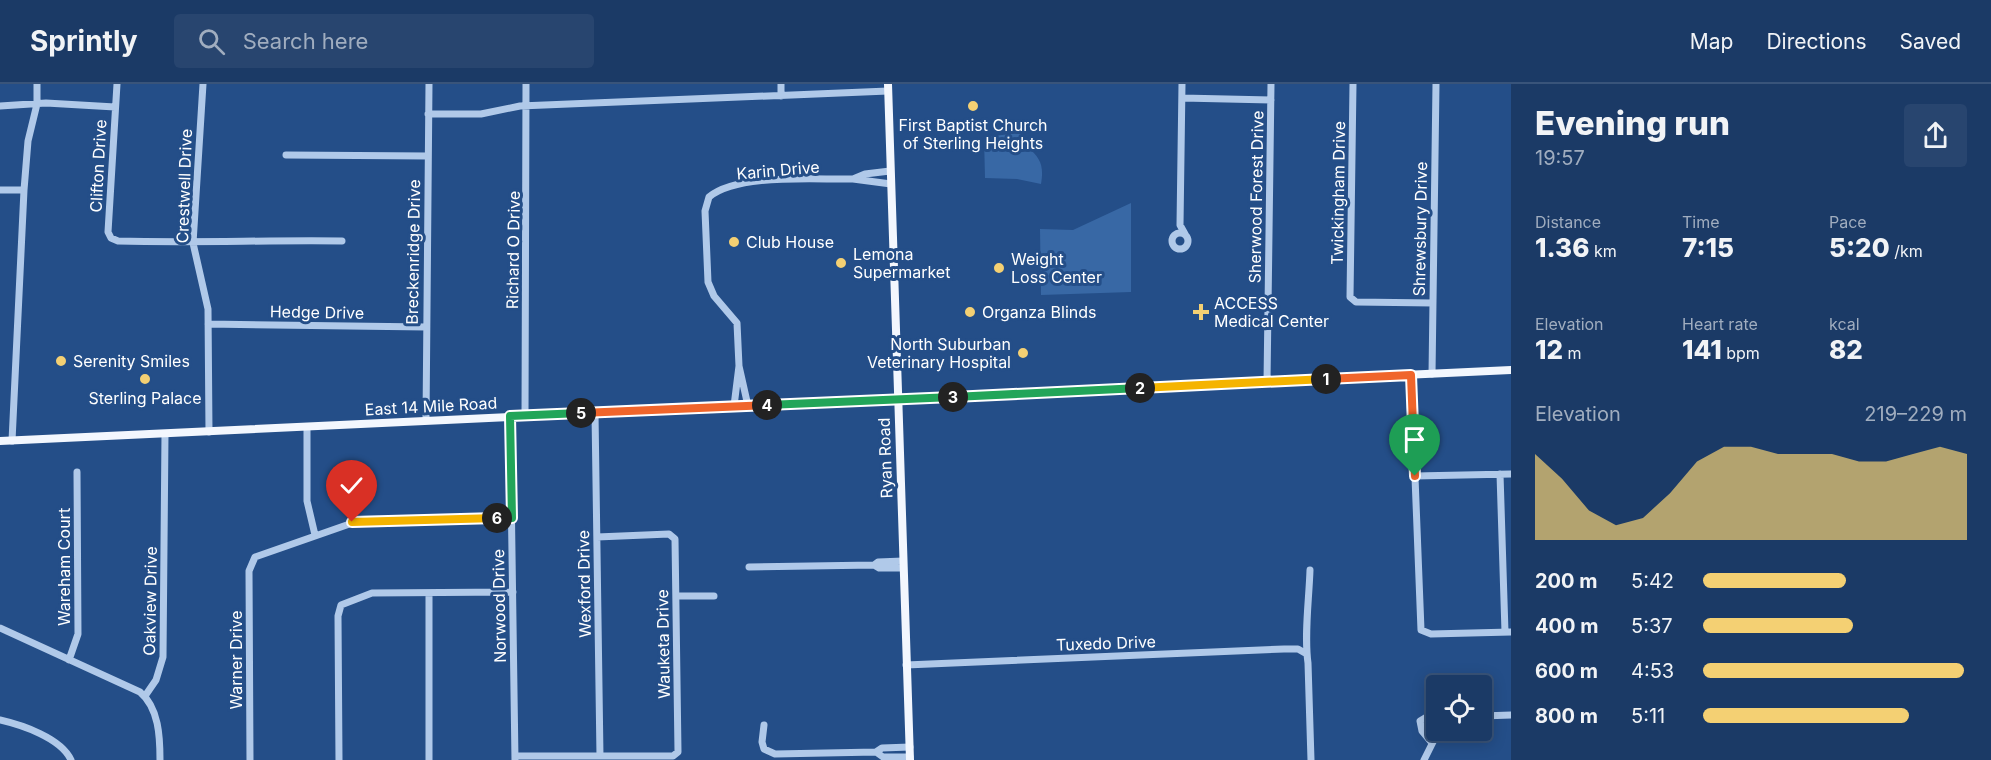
<!DOCTYPE html>
<meta charset="utf-8">
<style>
:root{--surface:#1b3a66;--page:#28456f;--text:#f1f3f6;--muted:#a0adbf;--line:#39547a;--accent:#f4d073}
body{margin:0;font-family:Inter,sans-serif;background:var(--page);color:var(--text);height:100vh;display:flex;flex-direction:column;font-size:22px;white-space:nowrap}
*{box-sizing:border-box;margin:0}
p{font-size:20px;color:var(--muted)}
.icon{flex:none;width:33px;height:33px;fill:none;stroke:currentColor;stroke-width:2;stroke-linecap:round;stroke-linejoin:round}
.map{position:relative;flex:1;overflow:hidden}
.drawer{display:flex;flex-direction:column;background:var(--surface);width:480px}
.drawer>*{flex:none}
.controls{position:absolute;left:1426px;top:591px;display:grid;gap:12px}
.controls a{display:grid;place-items:center;width:66px;height:66px;border-radius:6px;background:var(--surface);box-shadow:0 3px 15px #0003,0 0 0 2px var(--line);font-size:30px}
.pin{position:absolute;display:grid;place-items:center;width:51px;height:51px;color:#fff;margin:-62px -26px;border-radius:50% 50% 50% 0;rotate:-45deg;box-shadow:0 0 6px #0007}
.pin .icon{rotate:45deg}
.km{position:absolute;width:30px;height:30px;margin:-15px;border-radius:50%;background:#222;color:#fff;font-size:16px;line-height:30px;text-align:center}
.round{display:grid;place-items:center;flex:none;width:63px;height:63px;border-radius:6px;background:var(--page)}
.head{display:flex;align-items:center;justify-content:space-between;height:102px;padding:0 24px}
h1{font-size:33px;font-weight:800;line-height:45px}
.figures{display:grid;grid-template-columns:repeat(3,1fr);gap:9px;height:102px;padding:6px 24px}
.figures div{display:grid;align-content:center}
.figures b{font-size:26px;font-weight:800}
.figures small{font-size:16px;font-weight:400}
.figures p{font-size:16px}
.chart{height:168px;padding:12px 24px}
.chart p{display:flex;justify-content:space-between}
.chart svg{width:100%;height:108px;margin-top:6px;fill:var(--accent);opacity:.7}
ul{padding:0 24px;list-style:none;font-size:20px}
li{display:grid;grid-template-columns:96px 72px 1fr;align-items:center;height:45px}
li i{height:15px;border-radius:8px;background:var(--accent)}
header{display:flex;align-items:center;gap:36px;box-sizing:border-box;height:84px;padding:0 30px;background:var(--surface);border-bottom:2px solid var(--line)}
header strong{font-size:28px}
nav{display:flex;gap:33px;margin-inline-start:auto;font-size:21px}
.search{width:420px;height:54px;background:var(--page);display:flex;align-items:center;gap:15px;box-sizing:border-box;padding:0 21px;border-radius:6px;color:var(--muted);font-size:22px}
main{display:flex;flex:1;min-height:0}
.map>svg:first-child{display:block}
.green{fill:#3868a5}
.lines{fill:none;stroke-linecap:round;stroke-linejoin:round}
.minor{stroke:#b0c9e9;stroke-width:7}
.major{stroke:#f3f7fe;stroke-width:8}
.split-1-casing{stroke:#fff;stroke-width:12}
.split-2-casing{stroke:#fff;stroke-width:12}
.split-3-casing{stroke:#fff;stroke-width:12}
.split-4-casing{stroke:#fff;stroke-width:12}
.split-5-casing{stroke:#fff;stroke-width:12}
.split-6-casing{stroke:#fff;stroke-width:12}
.split-7-casing{stroke:#fff;stroke-width:12}
.split-1{stroke:#f0652b;stroke-width:8}
.split-2{stroke:#f5b400;stroke-width:8}
.split-3{stroke:#22a559;stroke-width:8}
.split-4{stroke:#22a559;stroke-width:8}
.split-5{stroke:#f0652b;stroke-width:8}
.split-6{stroke:#22a559;stroke-width:8}
.split-7{stroke:#f5b400;stroke-width:8}
.poi-dot{fill:#f4d073;stroke:#244e88;stroke-width:2}
.labels{text-anchor:middle;dominant-baseline:central;stroke-width:6;stroke-linejoin:round;paint-order:stroke}
.poi-label{font-size:16px;fill:#fff;stroke:#244e88;text-anchor:start}
.street-label{font-size:16px;fill:#fff;stroke:#244e88}
</style>
<header>
<strong>Sprintly</strong>
<div class="search"><svg class="icon" aria-label="search" viewBox="0 0 24 24"><circle cx="10" cy="10" r="6"/><path d="M15 15l6 6"/></svg>Search here</div>
<nav><a>Map</a><a>Directions</a><a>Saved</a></nav>
</header>
<main>
<div class="map">
<svg width="1511" height="676" viewBox="0 0 1511 676">
<rect width="100%" height="100%" fill="#244e88"/>
<path class="green" d="M1020,49L1026,56L1027,63C1041,74 1044,82 1041,100L1017,95L985,94L984,53Z
M1131,119V208L1041,211L1040,145L1073,146Z"/>
<g class="lines">
<path class="minor" d="M117,0L108,148L111,154L118,157C193,159 268,156 342,157
M203,0L193,159L208,225L209,348
M781,0V12
M1182,0L1180,141L1185,150
M1353,0L1350,213L1356,218L1433,219
M1182,14L1271,16
M0,22L46,19L115,23
M428,30H481L520,22L888,7
M286,71L428,72
M890,87L865,90L853,95L891,100
M0,106H24
M1172 157a8 8 0 1 1 16 0a8 8 0 1 1-16 0Z
M208,240L426,243
M739,282L737,239L714,212L708,198L705,127L709,113C738,89 815,96 853,95
M1432,290L1436,0
M1411,291L1421,546L1431,550L1511,548
M1267,298L1271,0
M734,322L739,282L748,322
M595,329L600,672
M510,332L515,676
M525,332L526,0
M426,336L429,0
M307,343V417L315,451
M12,357L24,106L28,57L37,20V0
M1500,390L1505,548
M1415,392L1511,390
M874,481L878,478L903,477
M749,483L874,481L879,484H903
M1310,486C1309,516 1304,551 1308,579L1311,676
M676,512H714
M0,544L140,608C159,624 160,653 160,676
M69,576L78,550L77,388
M906,581L1284,565H1298L1305,569
M145,612L156,596L163,573L165,350
M1482,632L1511,631
M0,636C22,641 61,654 71,676
M764,641L762,658L764,665L775,670L876,668L882,664L910,663
M1432,659L1422,647L1420,637L1430,631L1437,634
M876,668L883,673H910
M515,672H673L678,668L675,455L669,450L597,453
M250,676L249,487L255,473L361,436L512,434
M339,676L338,532L341,521L372,509L513,508
M429,676V509
M1424,676L1435,654L1444,646"/>
<path class="major" d="M888,0L910,676
M0,357L1511,286"/>
</g>
<g class="lines">
<defs>
<path id="split-1" d="M1326,295L1411,291L1415,392"/>
<path id="split-2" d="M1140,304L1326,295"/>
<path id="split-3" d="M953,313L1140,304"/>
<path id="split-4" d="M767,321L953,313"/>
<path id="split-5" d="M581,329L767,321"/>
<path id="split-6" d="M497,434H512L510,332L581,329"/>
<path id="split-7" d="M352,438L497,434"/>
</defs>
<use href="#split-1" class="split-1-casing"/>
<use href="#split-2" class="split-2-casing"/>
<use href="#split-3" class="split-3-casing"/>
<use href="#split-4" class="split-4-casing"/>
<use href="#split-5" class="split-5-casing"/>
<use href="#split-6" class="split-6-casing"/>
<use href="#split-7" class="split-7-casing"/>
<use href="#split-1" class="split-1"/>
<use href="#split-2" class="split-2"/>
<use href="#split-3" class="split-3"/>
<use href="#split-4" class="split-4"/>
<use href="#split-5" class="split-5"/>
<use href="#split-6" class="split-6"/>
<use href="#split-7" class="split-7"/>
</g>
<g class="poi-dot">
<circle cx="973" cy="22" r="6"/>
<circle cx="734" cy="158" r="6"/>
<circle cx="841" cy="179" r="6"/>
<circle cx="999" cy="184" r="6"/>
<circle cx="970" cy="228" r="6"/>
<path d="M1198 219h6v6h6v6h-6v6h-6v-6h-6v-6h6z"/>
<circle cx="1023" cy="269" r="6"/>
<circle cx="61" cy="277" r="6"/>
<circle cx="145" cy="295" r="6"/>
</g>
<g class="labels">
<g class="poi-label">
<text x="973" y="41" text-anchor="middle">First Baptist Church<tspan x="973" dy="18">of Sterling Heights</tspan></text>
<text x="746" y="158">Club House</text>
<text x="853" y="170">Lemona<tspan x="853" dy="18">Supermarket</tspan></text>
<text x="1011" y="175">Weight<tspan x="1011" dy="18">Loss Center</tspan></text>
<text x="1214" y="219">ACCESS<tspan x="1214" dy="18">Medical Center</tspan></text>
<text x="982" y="228">Organza Blinds</text>
<text x="1011" y="260" text-anchor="end">North Suburban<tspan x="1011" dy="18">Veterinary Hospital</tspan></text>
<text x="73" y="277">Serenity Smiles</text>
<text x="145" y="314" text-anchor="middle">Sterling Palace</text>
</g>
<g class="street-label">
<text transform="translate(98 82) rotate(-87)">Clifton Drive</text>
<text transform="translate(778 86) rotate(-5)">Karin Drive</text>
<text transform="translate(184 102) rotate(-88)">Crestwell Drive</text>
<text transform="translate(1338 109) rotate(-89)">Twickingham Drive</text>
<text transform="translate(1256 113) rotate(-89)">Sherwood Forest Drive</text>
<text transform="translate(1420 145) rotate(-89)">Shrewsbury Drive</text>
<text transform="translate(513 166) rotate(-89)">Richard O Drive</text>
<text transform="translate(413 168) rotate(-89)">Breckenridge Drive</text>
<text transform="translate(317 228) rotate(1)">Hedge Drive</text>
<text transform="translate(431 322) rotate(-3)">East 14 Mile Road</text>
<text transform="translate(885 374) rotate(-92)">Ryan Road</text>
<text transform="translate(64 483) rotate(-90)">Wareham Court</text>
<text transform="translate(584 500) rotate(-91)">Wexford Drive</text>
<text transform="translate(150 517) rotate(-89)">Oakview Drive</text>
<text transform="translate(499 522) rotate(-91)">Norwood Drive</text>
<text transform="translate(1106 559) rotate(-2)">Tuxedo Drive</text>
<text transform="translate(663 560) rotate(-91)">Wauketa Drive</text>
<text transform="translate(236 576) rotate(-90)">Warner Drive</text>
</g>
</g>
</svg>
<div class="controls">
<a><svg class="icon" aria-label="locate" viewBox="0 0 24 24"><circle cx="12" cy="12" r="6"/><path d="M12 2v4M12 18v4M2 12h4M18 12h4"/></svg></a>
</div>
<div class="pin" style="left:1415px;top:392px;background:#1e9e55"><svg class="icon" aria-label="arrive" viewBox="0 0 24 24"><path d="M6 21V4h12l-3 4 3 4H6"/></svg></div>
<div class="pin" style="left:352px;top:438px;background:#d93025"><svg class="icon" aria-label="check" viewBox="0 0 24 24"><path d="M5 12l5 5 9-10"/></svg></div>
<b class="km" style="left:1326px;top:295px">1</b>
<b class="km" style="left:1140px;top:304px">2</b>
<b class="km" style="left:953px;top:313px">3</b>
<b class="km" style="left:767px;top:321px">4</b>
<b class="km" style="left:581px;top:329px">5</b>
<b class="km" style="left:497px;top:434px">6</b>
</div>
<section class="drawer">
<div class="head"><div><h1>Evening run</h1><p>19:57</p></div><a class="round"><svg class="icon" aria-label="share" viewBox="0 0 24 24"><path d="M12 15V3M7 8l5-5 5 5M5 13v7h14v-7"/></svg></a></div>
<div class="figures">
<div><p>Distance</p><b>1.36<small> km</small></b></div>
<div><p>Time</p><b>7:15</b></div>
<div><p>Pace</p><b>5:20<small> /km</small></b></div>
</div>
<div class="figures">
<div><p>Elevation</p><b>12<small> m</small></b></div>
<div><p>Heart rate</p><b>141<small> bpm</small></b></div>
<div><p>kcal</p><b>82</b></div>
</div>
<div class="chart"><p><span>Elevation</span>219–229 m</p>
<svg viewBox="0 0 160 44" preserveAspectRatio="none"><path d="M0 44V9L10 19L20 32L30 38L40 35L50 25L60 12L70 6L80 6L90 9L100 9L110 9L120 12L130 12L140 9L150 6L160 9V44z"/></svg>
</div>
<ul>
<li><b>200 m</b>5:42<i style="width:54%"></i></li>
<li><b>400 m</b>5:37<i style="width:57%"></i></li>
<li><b>600 m</b>4:53<i style="width:99%"></i></li>
<li><b>800 m</b>5:11<i style="width:78%"></i></li>
</ul>
</section>
</main>
